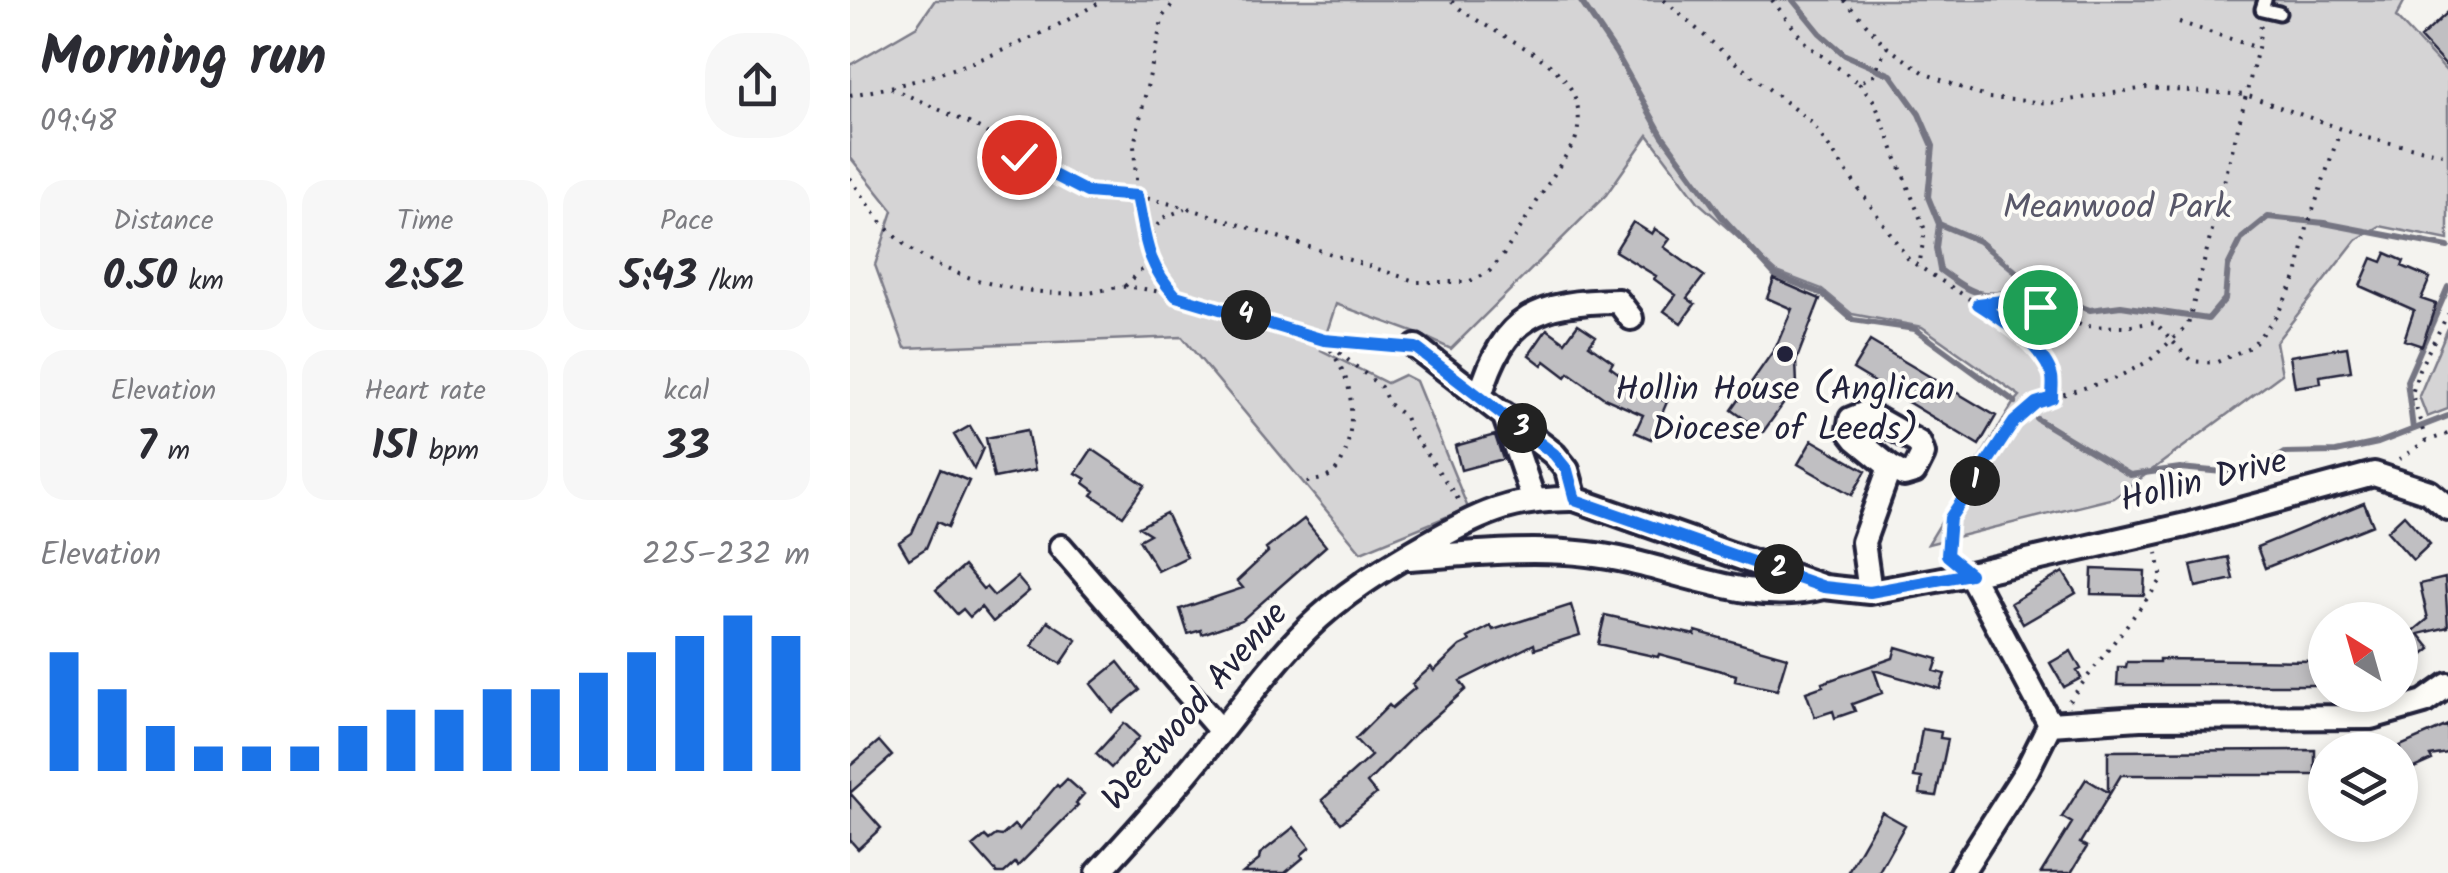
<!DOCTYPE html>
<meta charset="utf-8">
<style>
:root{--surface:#fff;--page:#f7f7f7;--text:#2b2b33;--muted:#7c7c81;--accent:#1a73e8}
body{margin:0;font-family:Kalam,sans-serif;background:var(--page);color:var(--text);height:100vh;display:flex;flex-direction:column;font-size:38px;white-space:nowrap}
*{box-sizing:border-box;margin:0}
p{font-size:32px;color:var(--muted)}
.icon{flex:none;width:55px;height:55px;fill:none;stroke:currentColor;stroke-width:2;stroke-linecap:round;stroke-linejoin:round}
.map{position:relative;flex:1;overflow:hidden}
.panel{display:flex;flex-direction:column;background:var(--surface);width:850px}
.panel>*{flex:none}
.needle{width:65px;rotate:323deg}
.buttons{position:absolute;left:1458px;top:602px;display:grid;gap:20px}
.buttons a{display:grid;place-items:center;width:110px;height:110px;border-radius:50%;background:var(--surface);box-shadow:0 5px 15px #0003;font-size:50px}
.pin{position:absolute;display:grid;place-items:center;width:85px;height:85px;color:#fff;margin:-42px;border:5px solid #fff;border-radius:50%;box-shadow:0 2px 10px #0007}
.km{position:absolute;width:50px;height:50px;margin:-25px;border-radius:50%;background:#222;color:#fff;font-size:28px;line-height:50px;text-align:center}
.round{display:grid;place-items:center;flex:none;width:105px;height:105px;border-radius:40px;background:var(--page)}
.overview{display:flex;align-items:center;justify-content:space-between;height:170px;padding:0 40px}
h1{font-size:55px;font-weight:800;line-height:75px}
.figures{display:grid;grid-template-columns:repeat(3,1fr);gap:15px;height:170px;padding:10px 40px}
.figures div{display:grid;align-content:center;border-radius:25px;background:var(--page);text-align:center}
.figures b{font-size:42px;font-weight:800}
.figures small{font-size:28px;font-weight:400}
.figures p{font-size:28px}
.chart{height:280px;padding:20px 40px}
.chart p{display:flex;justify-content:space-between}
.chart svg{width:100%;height:180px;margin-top:10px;stroke:var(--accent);stroke-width:6}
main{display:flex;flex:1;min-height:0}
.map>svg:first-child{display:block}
.green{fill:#d5d4d5;stroke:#7c7b88;stroke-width:2.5}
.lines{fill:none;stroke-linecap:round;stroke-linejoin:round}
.stream{stroke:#757582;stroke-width:6}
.building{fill:#c0bfc2;stroke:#22223b;stroke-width:2.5}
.service-casing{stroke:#22223b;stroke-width:19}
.minor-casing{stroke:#22223b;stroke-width:30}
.path{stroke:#22223b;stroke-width:4;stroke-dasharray:2.5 8;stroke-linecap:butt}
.service{stroke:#fdfcf7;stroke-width:11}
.minor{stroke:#fdfcf7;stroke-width:22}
.route-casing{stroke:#fff;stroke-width:20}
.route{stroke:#1a73e8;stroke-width:12}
.poi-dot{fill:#22223b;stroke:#fdfcf7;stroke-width:4}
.labels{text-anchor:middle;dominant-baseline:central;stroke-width:8;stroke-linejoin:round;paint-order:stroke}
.park-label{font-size:35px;fill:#585769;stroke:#fdfcf7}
.poi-label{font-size:35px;fill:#22223b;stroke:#fdfcf7}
.street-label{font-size:35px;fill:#22223b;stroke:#fdfcf7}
</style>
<main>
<section class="panel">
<div class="overview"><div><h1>Morning run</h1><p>09:48</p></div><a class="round"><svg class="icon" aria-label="share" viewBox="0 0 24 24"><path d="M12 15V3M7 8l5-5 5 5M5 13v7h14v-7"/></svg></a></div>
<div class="figures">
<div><p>Distance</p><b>0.50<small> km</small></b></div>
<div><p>Time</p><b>2:52</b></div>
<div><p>Pace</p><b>5:43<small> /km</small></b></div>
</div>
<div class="figures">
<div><p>Elevation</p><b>7<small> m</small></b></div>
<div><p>Heart rate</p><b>151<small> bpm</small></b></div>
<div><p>kcal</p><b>33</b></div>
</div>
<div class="chart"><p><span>Elevation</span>225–232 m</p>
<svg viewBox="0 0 160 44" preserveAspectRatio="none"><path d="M5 44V15M15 44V24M25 44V33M35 44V38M45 44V38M55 44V38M65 44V33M75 44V29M85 44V29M95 44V24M105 44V24M115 44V20M125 44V15M135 44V11M145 44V6M155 44V11"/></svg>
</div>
</section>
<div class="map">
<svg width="1598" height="873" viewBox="0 0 1598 873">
<rect width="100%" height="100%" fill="#f4f3ef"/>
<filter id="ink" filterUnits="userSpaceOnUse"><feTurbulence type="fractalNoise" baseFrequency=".01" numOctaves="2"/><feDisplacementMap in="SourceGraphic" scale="20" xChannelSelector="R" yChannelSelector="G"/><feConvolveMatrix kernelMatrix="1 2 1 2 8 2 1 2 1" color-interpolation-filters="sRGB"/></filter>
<g filter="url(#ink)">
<path class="green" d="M85,0H1555L1546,17L1598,73V240L1530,226L1506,240L1426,342L1432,374L1264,498L1078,544L1162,405L1170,396L1072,327L1002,314L972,289L927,272L849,203L798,135L756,195L601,349L571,335L486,304L471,350L537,383L554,375L566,381L618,508L511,552L332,337L55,348L25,265L43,211L0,157V65L67,26Z
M1598,328V409L1577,417L1569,396Z"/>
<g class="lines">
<path class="stream" d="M730,0L766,53L812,135L872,217L925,275L973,294L1003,320L1065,329L1165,402
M943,0L970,33L995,55L1041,75L1069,114L1083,146L1078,197L1089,224L1129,241L1164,270L1175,287L1240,310L1271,306L1358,319L1375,299L1378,266L1392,238L1418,217L1474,223L1598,247
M1089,224L1086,248L1090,270C1124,295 1133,301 1175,287
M1187,419L1280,475L1330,468L1373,472L1412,468L1435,453L1486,452L1528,443L1598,416
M1563,429L1557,381L1598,287"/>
</g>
<path class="building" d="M1598,12V68L1570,38Z
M783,222L802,234L805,229L820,239L814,247L854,276L837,298L845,304L831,323L814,311L826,295L804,279L806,276L765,251Z
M1536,253L1554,261L1552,266L1580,278L1571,299L1586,304L1572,346L1554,340L1564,310L1510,286L1522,258L1532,262Z
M924,279L970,299L946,361L947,385L913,432L882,410L926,347L942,309L917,298Z
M728,324L746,336L739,345L763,362L760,367L775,378L772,382L817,402L801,439L785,432L793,415L754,398L719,373L716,377L695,361L692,365L679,355L697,329L715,342Z
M1020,341L1146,416L1129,445L1003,369Z
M1497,347L1501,371L1470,376L1471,383L1445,387L1440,356Z
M120,426L133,448L124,469L104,435Z
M177,430L185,470L144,478L136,438Z
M645,435L653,459L611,470L605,446Z
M962,440L1016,471L1002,495L948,464Z
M242,449L295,485L273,516L242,495L245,491L234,483L236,479L226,473Z
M90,469L119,481L98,527L87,522L76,548L59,559L49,542L62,533Z
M1514,503L1523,525L1415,568L1407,547Z
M316,513L337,557L308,571L289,540L300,534L289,527Z
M1554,515L1580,544L1563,560L1537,531Z
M454,519L476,546L392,620L352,634L351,630L338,634L330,609L393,588L387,581L418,552L416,549Z
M1378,557L1383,579L1346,587L1341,565Z
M114,566L133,589L136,587L144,596L167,577L179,591L143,622L131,607L120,617L113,609L107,614L86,590Z
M1242,569L1295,571L1294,595L1241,594Z
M1213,572L1226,593L1173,624L1161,603Z
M1595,578L1598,627L1569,634L1581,649L1550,674V642L1578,619L1570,584Z
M721,605L730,635L685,649L684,644L610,681L616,689L566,733L517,783L526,794L491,823L472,800L521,756L505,739L539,705L542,708L565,688L562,684L581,667L584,671L610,646L620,641L618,638L641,626L643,630Z
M755,615L845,635L846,631L937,657L927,690L885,681L886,675L809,654L808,657L748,644Z
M198,621L227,640L211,664L182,646Z
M1046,647L1088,659L1084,671L1095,674L1090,689L1024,670L1032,693L1002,704L1005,711L985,718L983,711L965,717L956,692L973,686L972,683L1043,658Z
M1221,651L1231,669L1227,671L1231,678L1214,687L1200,663Z
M1309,659L1467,661V685H1267L1268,667H1276L1277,662H1309Z
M268,662L290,690L263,712L241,684Z
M274,723L289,737L261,768L246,754Z
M1598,725V753L1580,756L1582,760L1550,774V746Z
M1072,729L1091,732L1090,738L1098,739L1086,796L1070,794L1072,778L1064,777Z
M29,741L42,756L0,793V766Z
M1465,750V775H1271L1230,843L1237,847L1221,873H1191L1222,823L1212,817L1236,779L1258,792V751Z
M217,779L234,794L226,803L228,805L168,866L165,863L154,873H147L123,846L135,836L139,840L146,835L152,836L164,825L169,830L207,785L209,787Z
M0,793L31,828L8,849L0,840Z
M1032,812L1055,825L1028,873H997Z
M444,827L460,847L451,855L453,858L435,873H393L409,860L410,854Z"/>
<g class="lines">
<defs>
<path id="service" d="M1415,0L1412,9L1429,13"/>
<path id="minor" d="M566,347L704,454L717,470L725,499
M630,396C654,314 689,302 768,301L781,318
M654,414L683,498
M211,547L371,731
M560,558C619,554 679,547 738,554C816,562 894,608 973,587
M1020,592L1013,542L1040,467L1006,439L999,430L1001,419L1016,413L1069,443L1073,454L1064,472L1054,475L1040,467
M1200,724L1290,718L1521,717L1574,702L1598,685
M248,873C286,832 324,790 359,746C391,707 421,665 457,629C491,595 533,569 575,545C630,514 661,498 725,499L974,587L1020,592L1120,574L1336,525L1524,474L1579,492L1598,508
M1111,873L1177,770L1200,724L1120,574"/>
</defs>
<use href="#service" class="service-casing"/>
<use href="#minor" class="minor-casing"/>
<path class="path" d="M814,0L882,60L962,123L1059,260L1154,321L1194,359L1202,376V397
M922,0L957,45L1009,83L1023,75L1037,47
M994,0L1037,47L1076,74L1138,98L1200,103L1296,88L1396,95L1517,138L1598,155
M1329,22L1408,48
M1009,83L1024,101L1075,230L1069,267
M41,88L130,128L183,166L237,192L287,196L338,208L568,282H618L638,273L654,254L725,141C750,61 643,42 600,0
M0,95C86,81 178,45 253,0
M0,178C15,198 29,223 48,239C94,280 175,296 236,293C251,292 266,285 281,287C347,296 411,320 474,340C483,353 492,367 497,382C505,405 502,458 482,474C475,480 461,481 452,483
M296,243L312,218L335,209
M275,286L300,262
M326,296L310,278L300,262L287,196L284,145L313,16L326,0
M1128,304L1160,300L1190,307L1233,326L1275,327L1305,322L1341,361L1365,363L1402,346L1427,315L1447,276L1457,228L1490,131
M474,340L545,346
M481,346L531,387L539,404L555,417L560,430L610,502
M1576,441L1562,394L1569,369L1598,314
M1549,459L1576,441L1598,434
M1097,555L1100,519L1164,422L1186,403L1266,378L1299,361L1338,325L1408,48L1411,24
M1219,701L1312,579L1307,553"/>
<use href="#service" class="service"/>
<use href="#minor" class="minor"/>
</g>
</g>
<g class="lines" filter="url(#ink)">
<defs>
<path id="route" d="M169,157L237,192L287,196C296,238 295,263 326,296L474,340L566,348L704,454L717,470L725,500L974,587L1020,592L1120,574L1097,555L1100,518L1164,422L1186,403L1202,398C1202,389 1204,380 1201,373C1190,344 1153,320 1128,304L1160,300L1190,307"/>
</defs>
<use href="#route" class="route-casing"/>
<use href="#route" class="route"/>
</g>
<circle class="poi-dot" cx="935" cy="354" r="10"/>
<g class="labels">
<g class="park-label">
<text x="1267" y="209">Meanwood Park</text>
</g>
<g class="poi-label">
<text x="935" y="391">Hollin House (Anglican<tspan x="935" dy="40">Diocese of Leeds)</tspan></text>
</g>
<g class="street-label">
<text transform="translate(1354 482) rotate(-14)">Hollin Drive</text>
<text transform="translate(346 707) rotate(-49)">Weetwood Avenue</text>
</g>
</g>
</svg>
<div class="buttons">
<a><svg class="needle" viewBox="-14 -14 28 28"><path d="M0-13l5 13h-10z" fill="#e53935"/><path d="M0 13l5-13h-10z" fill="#7c7c81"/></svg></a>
<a><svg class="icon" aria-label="layers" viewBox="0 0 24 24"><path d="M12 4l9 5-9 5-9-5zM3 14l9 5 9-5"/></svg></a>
</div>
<div class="pin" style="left:1190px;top:307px;background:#1e9e55"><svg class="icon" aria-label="arrive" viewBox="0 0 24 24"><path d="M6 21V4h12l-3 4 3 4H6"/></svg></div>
<div class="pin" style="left:169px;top:157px;background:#d93025"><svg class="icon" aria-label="check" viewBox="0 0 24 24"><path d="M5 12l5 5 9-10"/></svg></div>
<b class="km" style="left:1125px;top:481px">1</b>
<b class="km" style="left:929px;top:569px">2</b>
<b class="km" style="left:672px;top:428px">3</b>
<b class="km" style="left:396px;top:315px">4</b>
</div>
</main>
